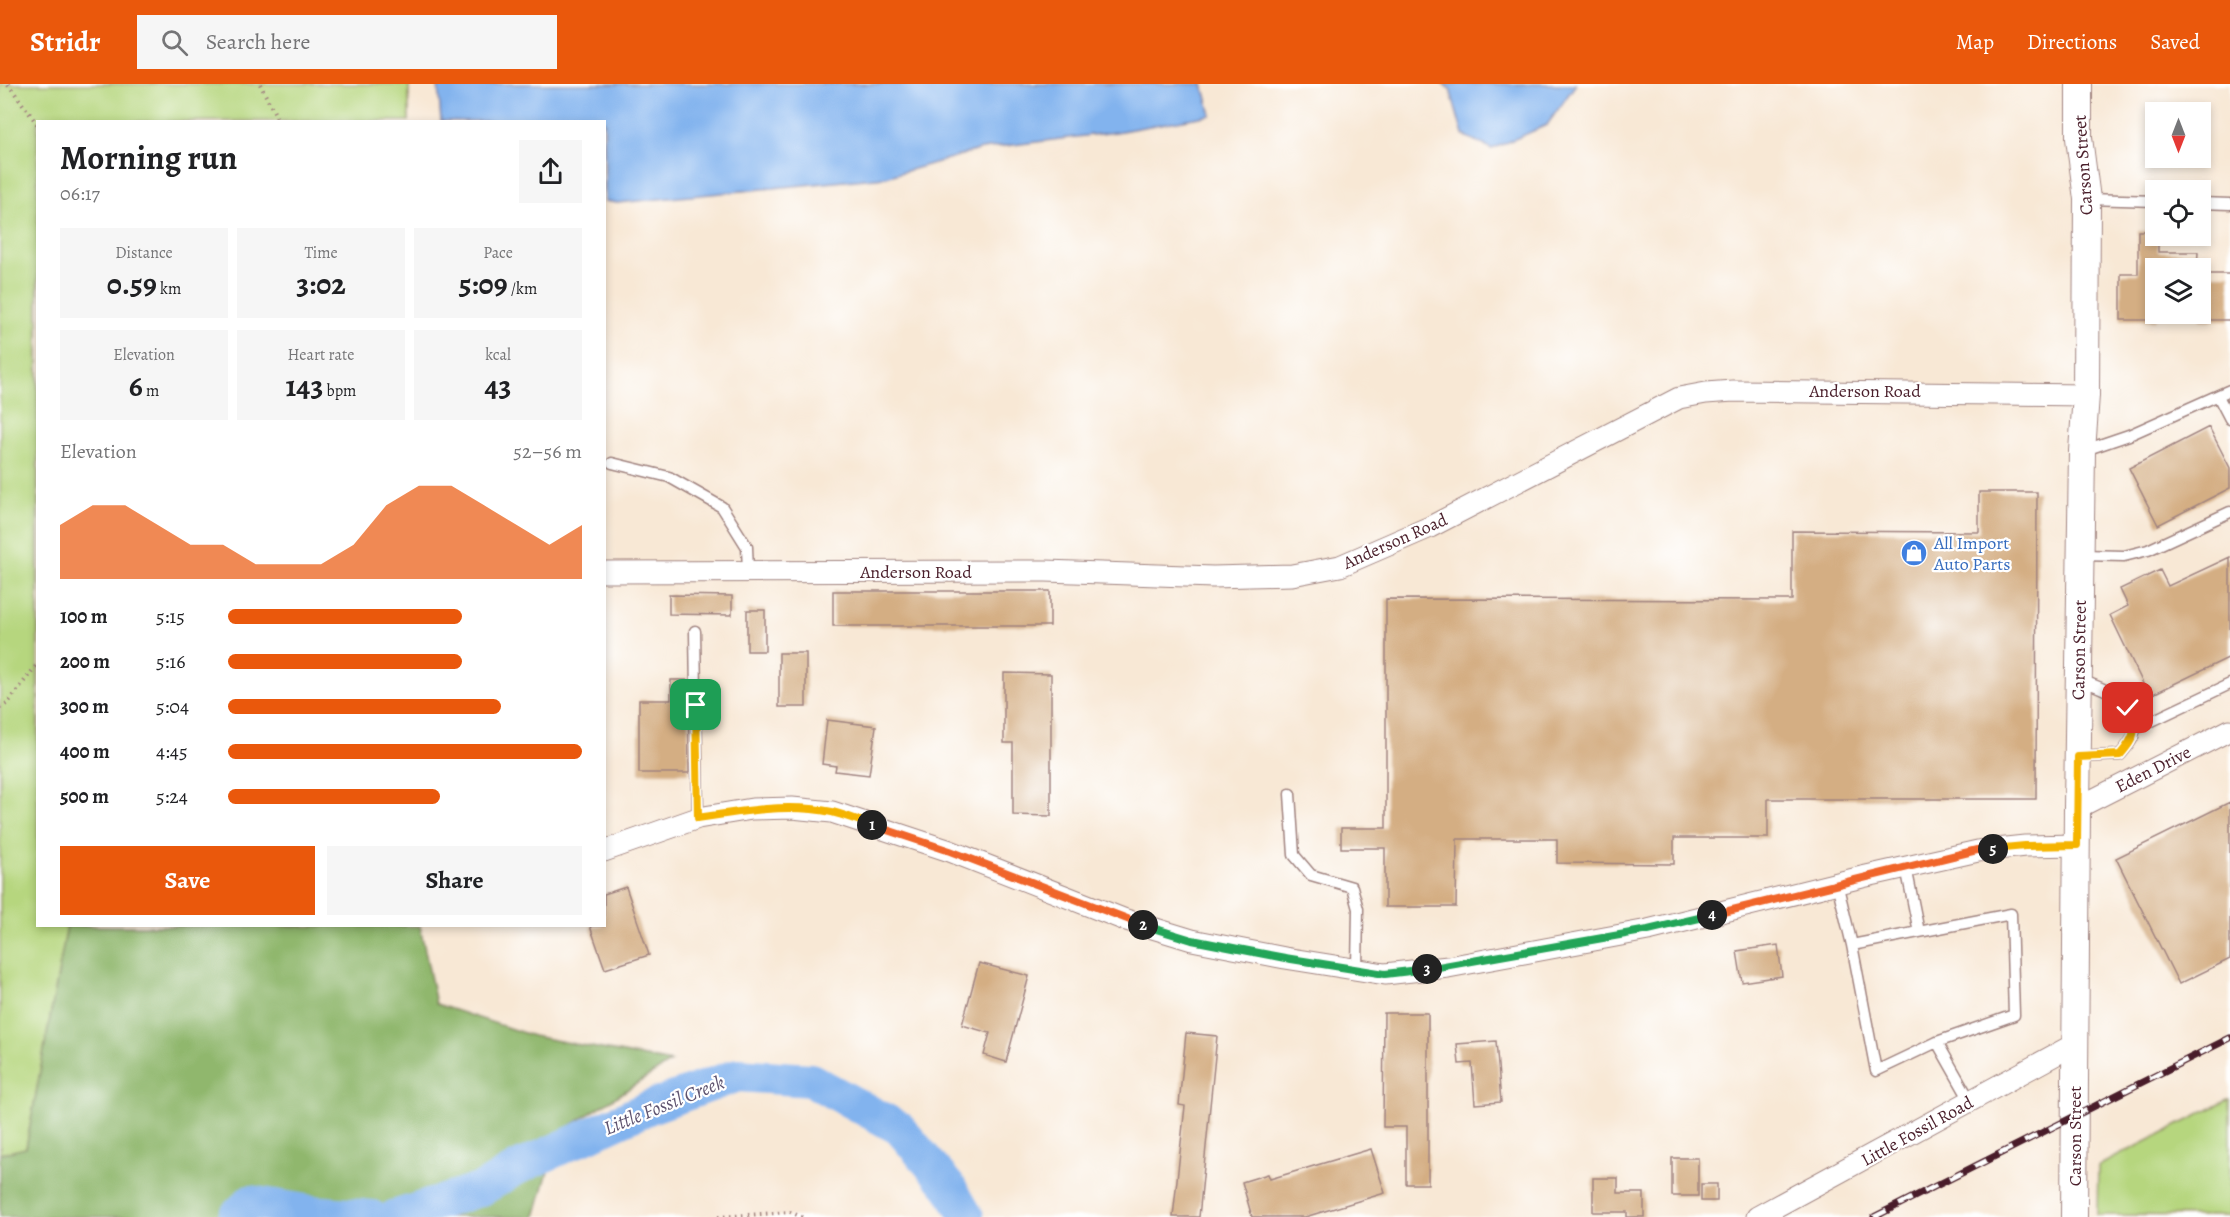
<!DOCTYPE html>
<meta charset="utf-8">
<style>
:root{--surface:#fff;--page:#f6f6f6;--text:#202124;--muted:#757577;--accent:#ea580c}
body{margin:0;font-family:Alegreya,serif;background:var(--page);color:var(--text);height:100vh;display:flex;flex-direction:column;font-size:22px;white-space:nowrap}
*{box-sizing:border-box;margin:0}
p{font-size:20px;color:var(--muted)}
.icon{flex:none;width:33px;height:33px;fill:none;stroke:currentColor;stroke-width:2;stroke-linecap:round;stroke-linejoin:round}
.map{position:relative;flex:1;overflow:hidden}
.drawer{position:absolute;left:36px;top:36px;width:570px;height:807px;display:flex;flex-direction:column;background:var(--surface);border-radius:0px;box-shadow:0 3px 9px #0003}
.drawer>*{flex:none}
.needle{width:39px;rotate:180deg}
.controls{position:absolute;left:2145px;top:18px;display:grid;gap:12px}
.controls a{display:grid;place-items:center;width:66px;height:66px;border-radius:0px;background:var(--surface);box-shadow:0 3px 9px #0003;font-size:30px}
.pin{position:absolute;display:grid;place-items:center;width:51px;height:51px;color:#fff;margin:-26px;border-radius:12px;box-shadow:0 3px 9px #0006}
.km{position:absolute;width:30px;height:30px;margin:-15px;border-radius:50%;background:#222;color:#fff;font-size:16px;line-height:30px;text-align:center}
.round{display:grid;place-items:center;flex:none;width:63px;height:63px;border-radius:0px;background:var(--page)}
.headline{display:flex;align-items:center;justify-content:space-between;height:102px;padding:0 24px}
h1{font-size:33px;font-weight:700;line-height:45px}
.figures{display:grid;grid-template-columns:repeat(3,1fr);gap:9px;height:102px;padding:6px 24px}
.figures div{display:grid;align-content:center;border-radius:0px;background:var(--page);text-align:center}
.figures b{font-size:30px;font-weight:700}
.figures small{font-size:16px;font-weight:400}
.figures p{font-size:16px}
.chart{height:168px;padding:12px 24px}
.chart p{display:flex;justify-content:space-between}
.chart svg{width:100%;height:108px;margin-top:6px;fill:var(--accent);opacity:.7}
.primary-button{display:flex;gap:12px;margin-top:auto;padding:12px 24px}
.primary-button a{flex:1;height:69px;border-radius:0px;background:var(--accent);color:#fff;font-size:24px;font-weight:700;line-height:69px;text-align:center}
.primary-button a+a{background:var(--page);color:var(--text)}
ul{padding:0 24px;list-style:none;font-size:20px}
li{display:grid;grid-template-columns:96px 72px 1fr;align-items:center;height:45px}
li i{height:15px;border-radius:8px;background:var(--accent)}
header{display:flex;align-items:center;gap:36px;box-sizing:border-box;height:84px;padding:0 30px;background:var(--accent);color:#fff}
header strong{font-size:28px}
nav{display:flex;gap:33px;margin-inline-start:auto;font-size:21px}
.search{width:420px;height:54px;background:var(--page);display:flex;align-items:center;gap:15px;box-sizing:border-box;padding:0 21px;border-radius:0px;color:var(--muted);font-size:22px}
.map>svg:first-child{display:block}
.green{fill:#b6d67e;stroke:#807a54;stroke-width:1.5}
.forest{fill:#90b76d;stroke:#6d6b4c;stroke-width:1.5}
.water{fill:#82b3ee;stroke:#66698c;stroke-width:1.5}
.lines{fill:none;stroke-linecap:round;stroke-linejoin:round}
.river{stroke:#82b3ee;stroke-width:34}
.building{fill:#d4ae83}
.service-casing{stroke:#a18480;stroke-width:13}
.minor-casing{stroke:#a18480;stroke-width:23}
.tertiary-casing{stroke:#a18480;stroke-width:28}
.path{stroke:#a18480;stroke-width:4;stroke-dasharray:1.5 4.5;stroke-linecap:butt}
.service{stroke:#fff;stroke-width:10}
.minor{stroke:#fff;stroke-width:21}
.tertiary{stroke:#fff;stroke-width:26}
.rail-casing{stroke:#4a1f2b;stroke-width:7}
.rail{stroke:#fff;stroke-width:4.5;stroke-dasharray:14;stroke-linecap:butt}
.split-1-casing{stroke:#fff;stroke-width:12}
.split-2-casing{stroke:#fff;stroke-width:12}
.split-3-casing{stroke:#fff;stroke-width:12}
.split-4-casing{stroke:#fff;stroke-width:12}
.split-5-casing{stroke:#fff;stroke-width:12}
.split-6-casing{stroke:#fff;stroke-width:12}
.split-1{stroke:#f5b400;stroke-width:8}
.split-2{stroke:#f0652b;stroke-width:8}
.split-3{stroke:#22a559;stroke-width:8}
.split-4{stroke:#22a559;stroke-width:8}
.split-5{stroke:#f0652b;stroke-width:8}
.split-6{stroke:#f5b400;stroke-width:8}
.labels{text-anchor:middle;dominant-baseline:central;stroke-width:4.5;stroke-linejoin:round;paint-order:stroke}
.street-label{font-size:18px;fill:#4a1f2b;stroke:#fff}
.shop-label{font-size:18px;fill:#366cbe;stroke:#fff;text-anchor:start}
.water-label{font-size:20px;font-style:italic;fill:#5e536f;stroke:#fff}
</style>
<header>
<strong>Stridr</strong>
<div class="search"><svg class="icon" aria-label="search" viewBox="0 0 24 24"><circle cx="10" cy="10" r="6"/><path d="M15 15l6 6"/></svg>Search here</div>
<nav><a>Map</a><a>Directions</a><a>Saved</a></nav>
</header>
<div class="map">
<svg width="2230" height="1133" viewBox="0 0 2230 1133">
<rect width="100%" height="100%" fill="#fff"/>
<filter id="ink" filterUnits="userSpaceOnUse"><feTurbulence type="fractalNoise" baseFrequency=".0167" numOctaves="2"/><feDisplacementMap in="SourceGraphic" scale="12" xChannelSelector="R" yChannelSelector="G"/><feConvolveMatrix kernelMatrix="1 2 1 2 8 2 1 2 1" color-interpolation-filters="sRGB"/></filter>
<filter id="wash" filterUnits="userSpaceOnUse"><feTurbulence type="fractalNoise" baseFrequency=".008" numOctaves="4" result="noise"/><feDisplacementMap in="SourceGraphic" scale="24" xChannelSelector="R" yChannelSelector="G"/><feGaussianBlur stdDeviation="1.35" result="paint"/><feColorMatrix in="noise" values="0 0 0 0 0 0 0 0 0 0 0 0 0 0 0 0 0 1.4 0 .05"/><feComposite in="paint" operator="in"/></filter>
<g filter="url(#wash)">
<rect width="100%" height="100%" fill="#f8e8d5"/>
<path class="green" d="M0,0H409V37L38,38V842H67L26,1064L0,1070Z
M2230,1015V1132L2097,1131L2098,1082Z"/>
<path class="forest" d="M67,842H420L436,920L533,952L671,978L559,1049L535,1133H0V1070L26,1064Z"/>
<path class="water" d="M438,0H1203L1211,31L1116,48L982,65L886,93L617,119L605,117L604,38L441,37Z
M1442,0H1576L1547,41L1492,65L1463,51L1450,5Z"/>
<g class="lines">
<path class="river" d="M235,1133L250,1118L312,1128L372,1133
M394,1133L482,1105L517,1084L650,1023L738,991L811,996L899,1044L950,1104L967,1133"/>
</g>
<g id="blocks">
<path class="building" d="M2138,147H2156V152H2158V168H2198L2197,184H2156V236H2121V190H2138Z
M2200,190H2230V236H2200Z
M2209,343L2230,384V404L2158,441L2129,384Z
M1979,408H2037L2036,715H1768V754H1674V780L1557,779V755H1457L1456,823H1385V764H1341V744H1386V515L1792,516V447L1979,448Z
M2230,473V573L2149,612L2110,531L2128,522L2120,505L2160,486L2168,502Z
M833,507H1050V542H833Z
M669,511L732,512V531L669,530Z
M747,526H765V567H747Z
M779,569H806V623H779Z
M1004,589L1051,590V732L1013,731V659H1004Z
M671,596H688L689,689H639V616H671Z
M827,636L876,642L869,691L835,687L836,682L822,680Z
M2230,718V875L2179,900L2116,774Z
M626,803L649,871L605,885L590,842H604V810Z
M1778,861L1782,892L1742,898L1737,867Z
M979,879L1029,892L1006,978L984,971L990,949L962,941Z
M1384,929H1428V1100H1406V1043H1383Z
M1186,949L1217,952L1199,1133H1173L1185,1022L1179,1021Z
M1496,957L1501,1018L1475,1020L1472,979L1459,980L1457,960Z
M1371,1065L1385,1109L1305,1133H1252L1242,1098L1268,1090L1270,1095Z
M1672,1074H1698V1112H1672Z
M1593,1094H1618V1109H1644V1133H1627V1128H1593Z
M1701,1100H1717V1117H1701Z"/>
</g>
</g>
<g filter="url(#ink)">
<use href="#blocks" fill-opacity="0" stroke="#a18480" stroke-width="1.5"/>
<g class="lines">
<defs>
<path id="service" d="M2087,115L2156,117
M2200,119L2230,120
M2218,312L2230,335
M2082,367L2129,351L2230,306
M612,379L669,393L722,423L747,463L748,488
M2081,471L2124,472L2148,466L2230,428
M695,547L698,734
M2135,645L2230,600
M2078,673L2120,671C2132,656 2138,652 2131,633C2123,608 2101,605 2079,595
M1290,710L1294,771L1311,791L1352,803L1358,825L1357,885
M1906,783L1919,848
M1837,799L1852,861
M1937,958L1876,987L1852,861L2011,830L2014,931L1937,958L1971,1018"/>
<path id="minor" d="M604,488L1046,487L1213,493L1292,491L1340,482L1430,443L1679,314L1706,309L1733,307L2086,311
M2077,724L2230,646
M604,767L698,734L752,725L792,724L832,728L950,767L1123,835L1192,856L1285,874L1385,890L1448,883L1648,846L1862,793L1978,767L2025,762L2077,761
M1757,1133L2075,960"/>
<path id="tertiary" d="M2074,1133L2077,724L2082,367L2086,311L2087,115L2079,54V0"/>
</defs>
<use href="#service" class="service-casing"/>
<use href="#minor" class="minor-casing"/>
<use href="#tertiary" class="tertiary-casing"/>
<path class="path" d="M8,0L38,41
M260,0L279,38
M0,624L8,619L38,579
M718,1133L790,1128L802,1133"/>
<use href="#service" class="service"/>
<use href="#minor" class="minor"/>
<use href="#tertiary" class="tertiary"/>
<defs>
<path id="rail" d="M1874,1133L2230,954"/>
</defs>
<use href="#rail" class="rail-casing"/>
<use href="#rail" class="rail"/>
</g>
</g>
<g class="lines" filter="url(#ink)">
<defs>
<path id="split-1" d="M696,621L698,734C741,727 788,719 832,728C845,731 859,737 872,741"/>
<path id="split-2" d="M872,741L950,767L1143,841"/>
<path id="split-3" d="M1143,841L1192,856L1285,874L1385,890L1427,885"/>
<path id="split-4" d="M1427,885L1648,846L1712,831"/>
<path id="split-5" d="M1712,831L1977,766L1993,765"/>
<path id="split-6" d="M1993,765L2025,762L2077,761L2078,673L2120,671C2137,651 2136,648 2128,624"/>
</defs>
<use href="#split-1" class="split-1-casing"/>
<use href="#split-2" class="split-2-casing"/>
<use href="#split-3" class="split-3-casing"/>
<use href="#split-4" class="split-4-casing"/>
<use href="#split-5" class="split-5-casing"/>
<use href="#split-6" class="split-6-casing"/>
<use href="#split-1" class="split-1"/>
<use href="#split-2" class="split-2"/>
<use href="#split-3" class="split-3"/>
<use href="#split-4" class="split-4"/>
<use href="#split-5" class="split-5"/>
<use href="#split-6" class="split-6"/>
</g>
<defs>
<symbol id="shop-disc" viewBox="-11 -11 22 22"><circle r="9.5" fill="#3f7fe0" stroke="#fff"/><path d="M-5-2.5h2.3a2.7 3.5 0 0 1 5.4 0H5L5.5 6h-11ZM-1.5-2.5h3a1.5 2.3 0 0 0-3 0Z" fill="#fff"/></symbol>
</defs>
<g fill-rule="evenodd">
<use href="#shop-disc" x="1899" y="454" width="30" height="30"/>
</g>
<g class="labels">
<g class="street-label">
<text transform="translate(2083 81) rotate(-94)">Carson Street</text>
<text x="1865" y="307">Anderson Road</text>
<text transform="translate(1395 457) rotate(-24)">Anderson Road</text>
<text x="916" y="488">Anderson Road</text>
<text transform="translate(2079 566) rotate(-89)">Carson Street</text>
<text transform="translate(2153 685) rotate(-27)">Eden Drive</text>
<text transform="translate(1917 1047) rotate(-29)">Little Fossil Road</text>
<text transform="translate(2075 1052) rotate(-90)">Carson Street</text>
</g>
<g class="shop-label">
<text x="1934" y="459">All Import<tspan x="1934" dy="21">Auto Parts</tspan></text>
</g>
<g class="water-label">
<text transform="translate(664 1021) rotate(-22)">Little Fossil Creek</text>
</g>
</g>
</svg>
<div class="controls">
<a><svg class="needle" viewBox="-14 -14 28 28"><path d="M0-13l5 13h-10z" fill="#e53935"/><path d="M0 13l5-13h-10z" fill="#757577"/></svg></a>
<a><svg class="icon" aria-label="locate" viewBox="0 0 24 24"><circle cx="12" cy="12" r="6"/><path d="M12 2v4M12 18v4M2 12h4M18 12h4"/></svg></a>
<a><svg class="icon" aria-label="layers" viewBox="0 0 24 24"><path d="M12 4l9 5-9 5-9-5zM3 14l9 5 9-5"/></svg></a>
</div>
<div class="pin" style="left:696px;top:621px;background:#1e9e55"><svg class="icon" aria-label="arrive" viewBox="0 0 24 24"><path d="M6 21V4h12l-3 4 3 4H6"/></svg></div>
<div class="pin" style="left:2128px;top:624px;background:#d93025"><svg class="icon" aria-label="check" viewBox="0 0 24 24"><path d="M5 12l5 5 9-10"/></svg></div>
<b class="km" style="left:872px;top:741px">1</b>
<b class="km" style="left:1143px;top:841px">2</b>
<b class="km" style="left:1427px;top:885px">3</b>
<b class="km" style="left:1712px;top:831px">4</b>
<b class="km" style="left:1993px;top:765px">5</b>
<section class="drawer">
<div class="headline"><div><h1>Morning run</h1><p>06:17</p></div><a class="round"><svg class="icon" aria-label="share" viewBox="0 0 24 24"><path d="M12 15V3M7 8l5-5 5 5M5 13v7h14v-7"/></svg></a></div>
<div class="figures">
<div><p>Distance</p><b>0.59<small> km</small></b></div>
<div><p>Time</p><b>3:02</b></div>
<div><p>Pace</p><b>5:09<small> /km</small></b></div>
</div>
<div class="figures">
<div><p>Elevation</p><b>6<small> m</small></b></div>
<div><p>Heart rate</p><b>143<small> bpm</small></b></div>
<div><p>kcal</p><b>43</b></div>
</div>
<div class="chart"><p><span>Elevation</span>52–56 m</p>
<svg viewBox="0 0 160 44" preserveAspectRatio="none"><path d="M0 44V22L10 14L20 14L30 22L40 30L50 30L60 38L70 38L80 38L90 30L100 14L110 6L120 6L130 14L140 22L150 30L160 22V44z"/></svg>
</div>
<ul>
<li><b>100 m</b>5:15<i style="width:66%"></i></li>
<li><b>200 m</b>5:16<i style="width:66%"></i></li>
<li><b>300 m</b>5:04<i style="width:77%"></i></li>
<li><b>400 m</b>4:45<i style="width:100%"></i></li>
<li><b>500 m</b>5:24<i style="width:60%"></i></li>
</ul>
<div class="primary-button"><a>Save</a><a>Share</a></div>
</section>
</div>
